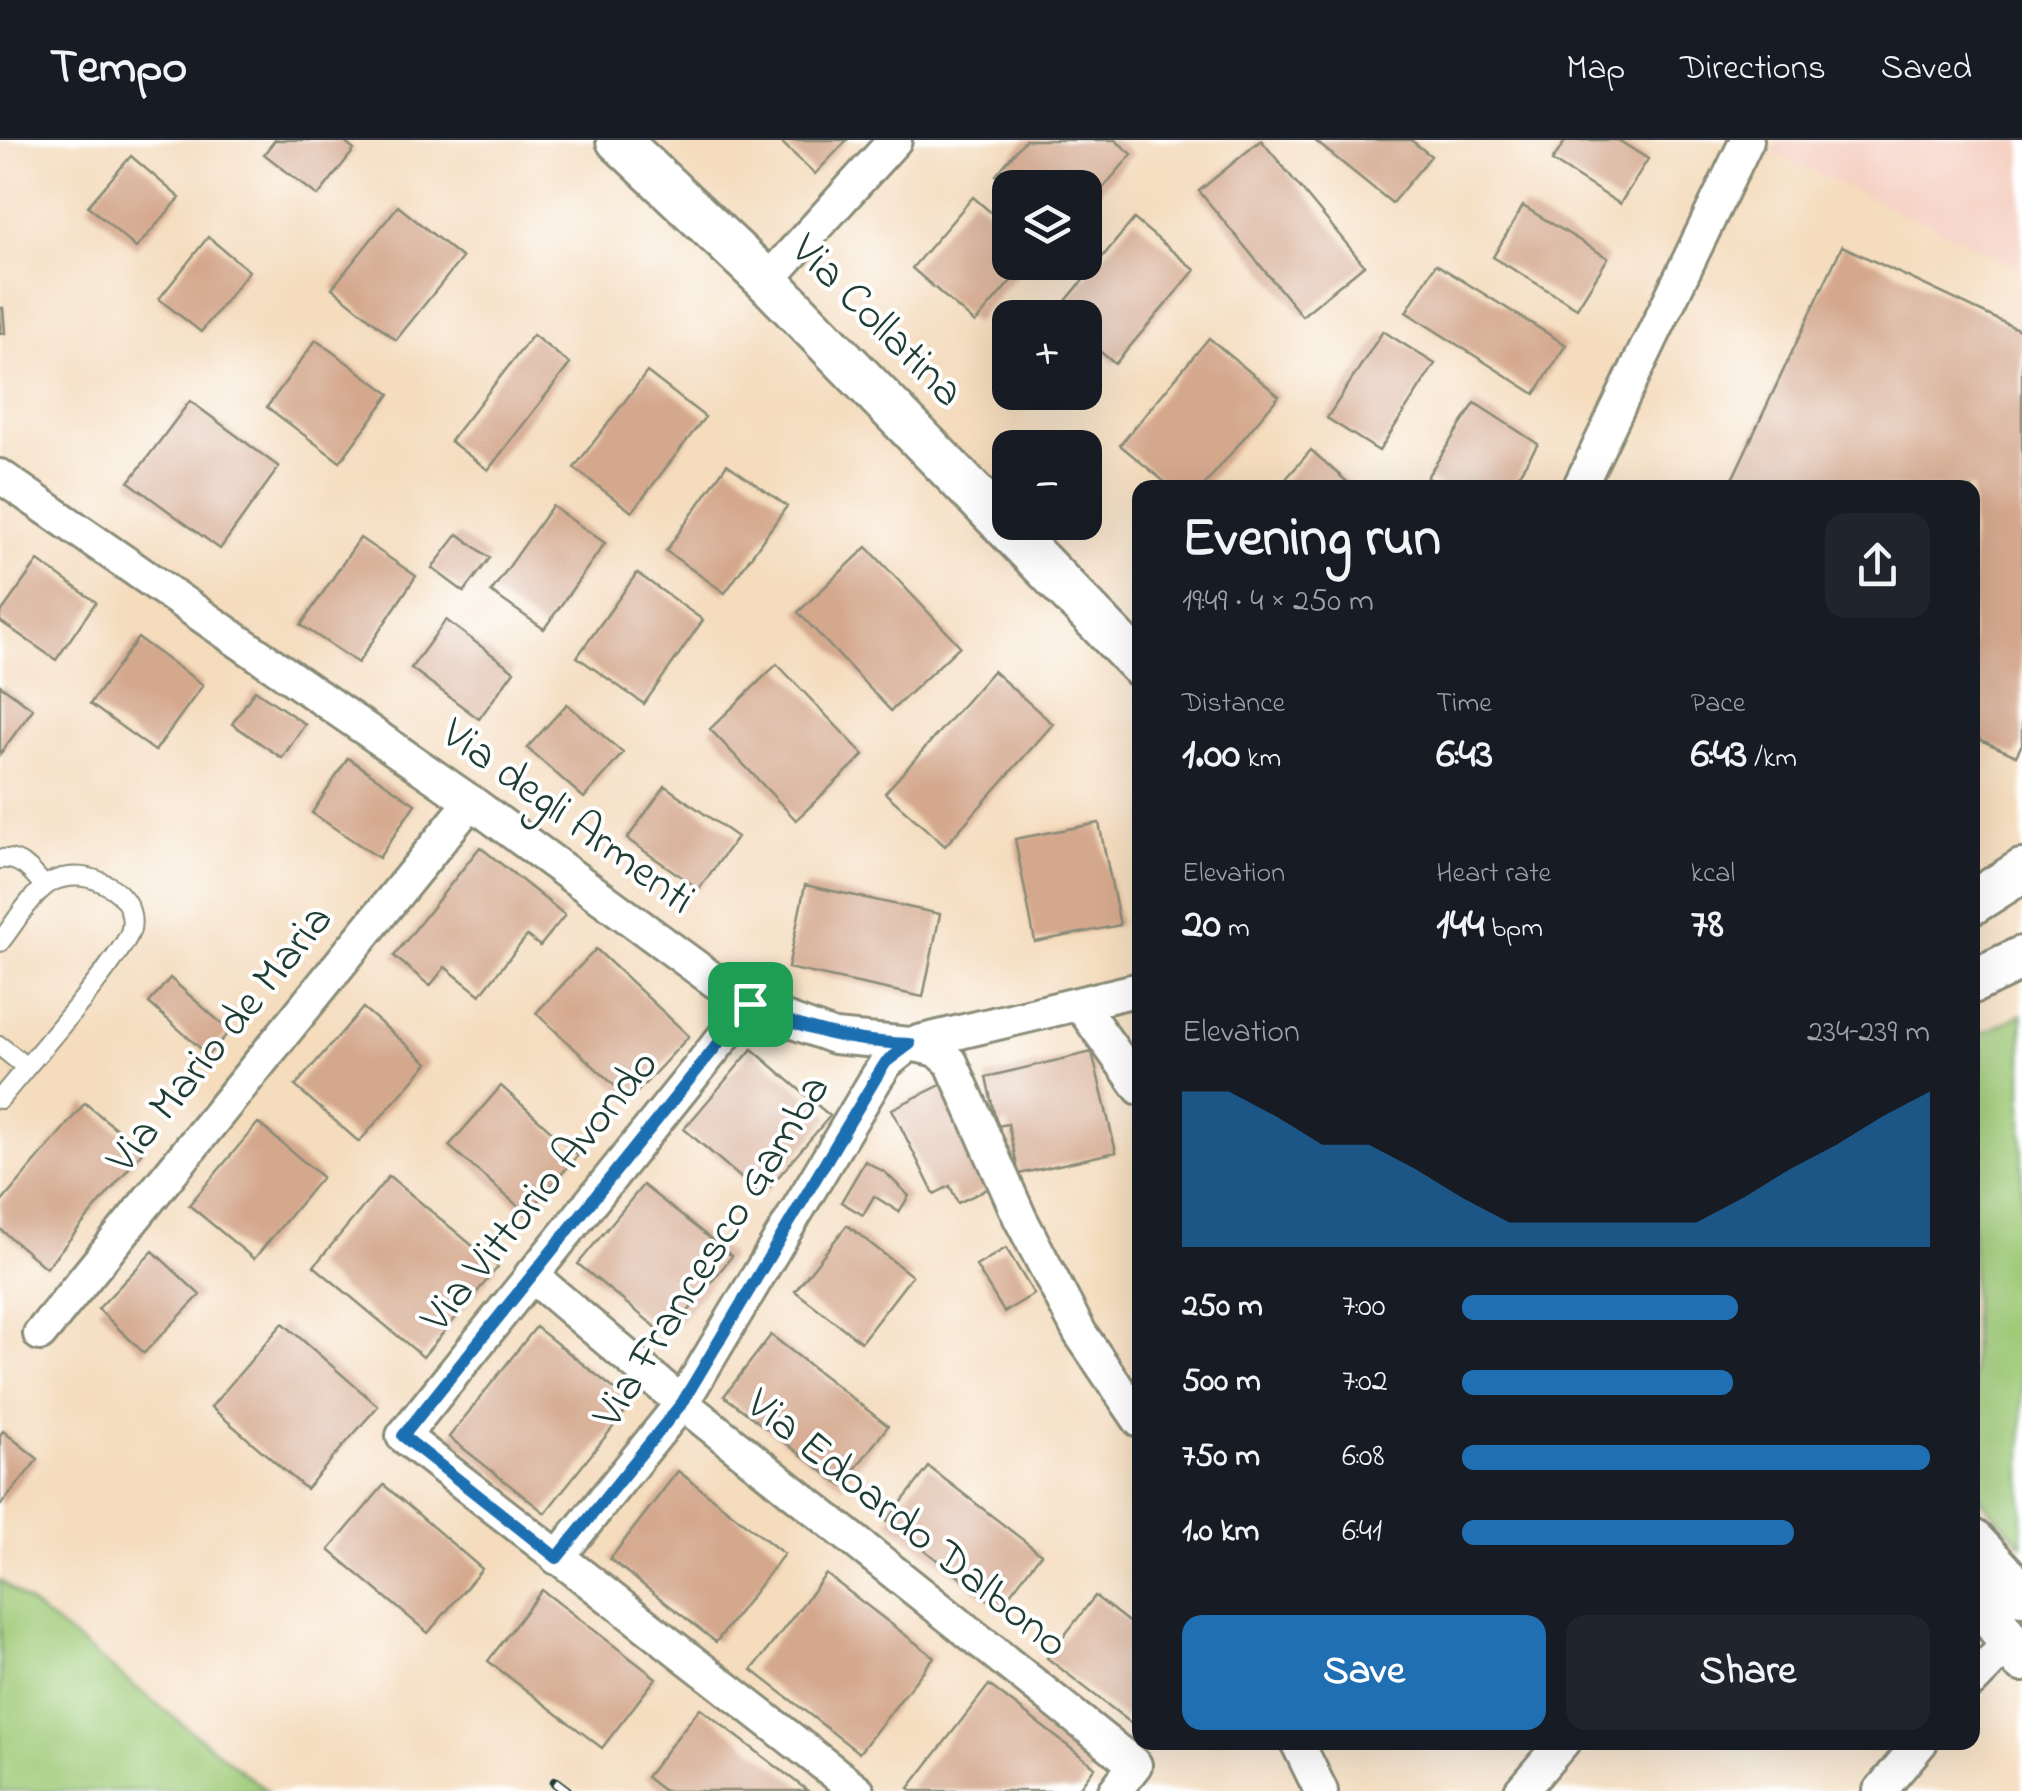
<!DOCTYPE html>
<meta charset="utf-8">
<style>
:root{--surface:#171b24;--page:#20242c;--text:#f1f3f6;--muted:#9ea1a6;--line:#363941;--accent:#1f6fb2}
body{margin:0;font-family:"Indie Flower",sans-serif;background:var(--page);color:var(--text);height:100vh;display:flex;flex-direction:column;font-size:38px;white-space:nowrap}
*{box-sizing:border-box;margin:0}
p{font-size:32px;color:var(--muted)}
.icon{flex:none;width:55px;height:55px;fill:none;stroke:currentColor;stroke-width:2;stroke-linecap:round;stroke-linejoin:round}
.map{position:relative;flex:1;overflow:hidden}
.sheet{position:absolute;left:1132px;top:340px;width:848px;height:1270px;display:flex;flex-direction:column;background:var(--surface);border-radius:20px;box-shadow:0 10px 40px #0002}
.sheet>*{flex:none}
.buttons{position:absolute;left:992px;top:30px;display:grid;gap:20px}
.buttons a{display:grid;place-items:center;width:110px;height:110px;border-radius:20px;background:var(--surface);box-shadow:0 10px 40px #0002;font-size:50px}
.pin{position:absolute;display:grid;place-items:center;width:85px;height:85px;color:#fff;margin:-42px;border-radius:20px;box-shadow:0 5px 15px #0006}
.round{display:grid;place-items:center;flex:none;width:105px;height:105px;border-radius:20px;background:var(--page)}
.headline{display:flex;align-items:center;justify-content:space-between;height:170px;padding:0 50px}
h1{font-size:55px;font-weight:800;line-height:75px}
.figures{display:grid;grid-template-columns:repeat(3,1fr);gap:15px;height:170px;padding:10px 50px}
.figures div{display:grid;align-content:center}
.figures b{font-size:42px;font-weight:800}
.figures small{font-size:28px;font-weight:400}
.figures p{font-size:28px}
.chart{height:280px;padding:20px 50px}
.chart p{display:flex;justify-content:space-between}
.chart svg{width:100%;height:180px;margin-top:10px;fill:var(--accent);opacity:.7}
.cta{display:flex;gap:20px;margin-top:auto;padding:20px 50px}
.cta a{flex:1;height:115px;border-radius:20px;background:var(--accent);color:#fff;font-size:40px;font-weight:800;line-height:115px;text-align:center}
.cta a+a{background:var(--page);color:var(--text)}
ul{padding:0 50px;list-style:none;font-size:32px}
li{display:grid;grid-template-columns:160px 120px 1fr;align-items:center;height:75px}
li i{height:25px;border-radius:12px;background:var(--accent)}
header{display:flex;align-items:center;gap:60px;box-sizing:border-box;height:140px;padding:0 50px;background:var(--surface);border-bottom:2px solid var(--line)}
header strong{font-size:48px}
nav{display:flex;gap:55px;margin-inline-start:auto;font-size:35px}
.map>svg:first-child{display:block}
.built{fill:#f6d2c5}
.green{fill:#9fca77;stroke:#5f8456;stroke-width:2.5}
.building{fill:#d4a88d}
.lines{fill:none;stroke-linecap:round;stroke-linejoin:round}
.service-casing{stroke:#8a8c78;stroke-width:22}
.minor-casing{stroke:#8a8c78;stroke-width:38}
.tertiary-casing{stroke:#8a8c78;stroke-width:48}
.service{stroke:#fff;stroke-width:18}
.minor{stroke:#fff;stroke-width:32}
.tertiary{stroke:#fff;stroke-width:42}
.rail-casing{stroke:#1f3d34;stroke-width:11}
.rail{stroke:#fff;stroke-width:8;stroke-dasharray:22;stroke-linecap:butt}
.route-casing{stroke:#fff;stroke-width:20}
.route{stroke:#1f6fb2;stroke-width:12}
.labels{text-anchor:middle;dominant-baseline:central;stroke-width:8;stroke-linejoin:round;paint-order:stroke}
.street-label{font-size:45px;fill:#1f3d34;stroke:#fff}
</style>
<header>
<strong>Tempo</strong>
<nav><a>Map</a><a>Directions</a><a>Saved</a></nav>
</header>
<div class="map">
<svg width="2022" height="1651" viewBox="0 0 2022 1651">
<rect width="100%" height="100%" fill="#fff"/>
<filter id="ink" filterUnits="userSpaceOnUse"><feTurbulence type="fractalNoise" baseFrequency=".01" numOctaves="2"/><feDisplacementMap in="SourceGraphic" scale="20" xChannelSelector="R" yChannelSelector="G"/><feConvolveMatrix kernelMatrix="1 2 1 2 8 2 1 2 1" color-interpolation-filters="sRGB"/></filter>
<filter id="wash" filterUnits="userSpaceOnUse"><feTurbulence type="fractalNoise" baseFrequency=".0048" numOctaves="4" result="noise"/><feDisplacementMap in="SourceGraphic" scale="40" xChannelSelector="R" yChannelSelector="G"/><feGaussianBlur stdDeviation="2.25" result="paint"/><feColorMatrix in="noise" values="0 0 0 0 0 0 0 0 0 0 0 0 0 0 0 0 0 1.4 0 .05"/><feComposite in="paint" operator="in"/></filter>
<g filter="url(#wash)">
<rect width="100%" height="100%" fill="#f4dcbd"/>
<path class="built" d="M1779,0H2022V128L1773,13Z"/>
<path class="green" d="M2022,874V1405L1973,1350L1972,898Z
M0,1440L267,1651H0Z"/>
<g id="blocks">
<path class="building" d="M275,0H342L354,10L318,56L264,14Z
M779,0H847L815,34Z
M1025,0H1115L1132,14L1085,69V48H1011L996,35Z
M1261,0L1364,125L1302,176L1199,51Z
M1314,0H1411L1431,16L1392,63Z
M1566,0H1618L1648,19L1620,64L1552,21Z
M131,16L180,58L136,108L88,66Z
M973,57L1010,89V122H1027L975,183L912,128Z
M398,66L462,118L396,200L332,148Z
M1523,66L1608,118L1577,168L1493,117Z
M1134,79L1195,130L1115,224L1085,199V178H1059L1055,174Z
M208,97L249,131L201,192L159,159Z
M1842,106L2022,191V604L2016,616L1972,596V348H1728Z
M1436,124L1566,205L1535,254L1406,172Z
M0,168H3L5,193H0Z
M1383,191L1435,224L1379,311L1327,278Z
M533,195L570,224L488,330L450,301Z
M1209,198L1279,256L1202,348H1172L1120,305Z
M316,200L390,254L340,322L267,267Z
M647,232L705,277L632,372L574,328Z
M190,261L279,327L220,409L129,342Z
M1475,263L1538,304L1510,348H1443L1427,337Z
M1311,310L1354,348H1278Z
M727,324L787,366L725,453L666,411Z
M552,366L605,403L544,489L491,452Z
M458,394L490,418L464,452L432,428Z
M360,398L416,436L358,523L301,485Z
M867,407L960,506L891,571L798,472Z
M38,421L96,462L56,520L0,481V474Z
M637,433L703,480L644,564L577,517Z
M446,480L514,531L479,579L411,528Z
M138,498L203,545L155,611L90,564Z
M777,524L864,615L796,680L710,589Z
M993,531L1053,584L945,706L885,653Z
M0,545L33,569L0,614Z
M255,550L305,584L282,618L232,584Z
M567,564L623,613L584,658L527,608Z
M348,618L415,664L379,718L312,673Z
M665,646L737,697L699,749L627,699Z
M1099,683L1120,785L1035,802L1015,699Z
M480,707L565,775L540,806L527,796L480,855L445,827L430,846L394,816Z
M805,745L940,774L923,857L788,828Z
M596,809L689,896L630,960L536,873Z
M170,838L230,891L208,915L149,863Z
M363,868L428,923L359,1002L295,946Z
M752,909L830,976L762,1056L684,989Z
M1092,912L1116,1012L1019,1034L1008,984L997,986L986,937Z
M947,942L996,1045L958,1063L950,1046L934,1054L892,969Z
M501,946L578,1015L527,1074L449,1006Z
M85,963L143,1011L46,1128L0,1089V1064Z
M258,983L322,1037L254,1119L189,1065Z
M865,1021L886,1033L909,1056L899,1072L874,1056L863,1075L841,1062Z
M389,1036L498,1127L423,1217L314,1126Z
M643,1045L732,1116L668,1197L578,1124Z
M847,1085L912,1136L861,1202L795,1151Z
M1006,1108L1034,1154L1004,1172L976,1126Z
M153,1111L200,1155L144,1213L98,1169Z
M283,1183L378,1266L306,1349L211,1267Z
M536,1187L632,1263L545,1373L449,1297Z
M771,1195L888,1286L842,1346L724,1256Z
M3,1291L38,1319L0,1366V1295Z
M929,1327L1041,1414L999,1468L887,1381Z
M678,1331L784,1414L716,1502L610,1419Z
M384,1345L482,1429L428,1493L329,1410Z
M826,1434L934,1517L859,1613L752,1530Z
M542,1450L656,1538L602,1608L488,1521Z
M1095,1456L1140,1491V1590L1047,1518Z
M989,1545L1095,1627L1077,1651H913L909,1648Z
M700,1568L808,1651H664L646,1637Z"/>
</g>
</g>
<g filter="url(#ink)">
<use href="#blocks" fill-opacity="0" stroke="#8a8c78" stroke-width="2.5"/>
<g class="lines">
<defs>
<path id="service" d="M0,719C20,716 33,732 44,746
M0,802C14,785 26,762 43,748C72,721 139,745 131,789C126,814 22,931 0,959
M0,906L26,927"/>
<path id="minor" d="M767,141L895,0
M0,336L471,662L715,841L766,872L834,897L910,904L1140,849
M1579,348L1747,0
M750,864L403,1296L858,1651
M1081,866L1140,948
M531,1135L682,1263L1135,1625L1115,1651
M40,1194L471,662
M557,1418L682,1263L877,937L886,923L910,904L937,910L951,922L1020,1078L1080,1193L1140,1281
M1972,1541L2009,1503
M1297,1602L1321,1651
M1521,1651L1563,1602
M1880,1651L1921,1602"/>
<path id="tertiary" d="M618,0L767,141L1140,525
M1972,763L2022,731
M1972,842L2022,818
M1972,1401L2022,1454
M1972,1449L2022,1520"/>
</defs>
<use href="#service" class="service-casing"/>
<use href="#minor" class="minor-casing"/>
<use href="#tertiary" class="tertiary-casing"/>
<use href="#service" class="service"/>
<use href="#minor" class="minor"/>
<use href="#tertiary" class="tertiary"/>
<defs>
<path id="rail" d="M555,1642L567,1651"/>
</defs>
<use href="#rail" class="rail-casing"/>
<use href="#rail" class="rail"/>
</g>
</g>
<g class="lines" filter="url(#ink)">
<defs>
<path id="route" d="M750,864C802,891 852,902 910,904L886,922L877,936L682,1263L557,1418L403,1296Z"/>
</defs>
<use href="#route" class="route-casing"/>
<use href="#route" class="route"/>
</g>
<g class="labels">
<g class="street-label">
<text transform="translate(876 182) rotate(45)">Via Collatina</text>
<text transform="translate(567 678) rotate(36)">Via degli Armenti</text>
<text transform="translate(221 900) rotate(-51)">Via Mario de Maria</text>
<text transform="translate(541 1052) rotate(-51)">Via Vittorio Avondo</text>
<text transform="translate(713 1112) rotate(-58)">Via Francesco Gamba</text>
<text transform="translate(906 1385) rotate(39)">Via Edoardo Dalbono</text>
</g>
</g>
</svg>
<div class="buttons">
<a><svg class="icon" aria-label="layers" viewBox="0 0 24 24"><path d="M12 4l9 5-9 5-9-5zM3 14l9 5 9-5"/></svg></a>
<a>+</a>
<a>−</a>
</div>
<div class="pin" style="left:750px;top:864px;background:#1e9e55"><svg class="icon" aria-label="arrive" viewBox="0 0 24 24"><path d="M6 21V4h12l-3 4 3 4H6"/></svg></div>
<section class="sheet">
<div class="headline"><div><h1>Evening run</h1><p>19:49 · 4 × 250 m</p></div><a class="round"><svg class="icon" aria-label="share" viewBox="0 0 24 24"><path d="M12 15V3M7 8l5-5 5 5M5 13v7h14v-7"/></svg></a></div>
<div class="figures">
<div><p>Distance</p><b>1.00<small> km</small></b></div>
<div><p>Time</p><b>6:43</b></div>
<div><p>Pace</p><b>6:43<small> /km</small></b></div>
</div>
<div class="figures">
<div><p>Elevation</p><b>20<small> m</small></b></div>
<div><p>Heart rate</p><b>144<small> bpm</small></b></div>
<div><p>kcal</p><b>78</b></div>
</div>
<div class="chart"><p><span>Elevation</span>234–239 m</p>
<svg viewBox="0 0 160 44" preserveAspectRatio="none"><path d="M0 44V6L10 6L20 12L30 19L40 19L50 25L60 32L70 38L80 38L90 38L100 38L110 38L120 32L130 25L140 19L150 12L160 6V44z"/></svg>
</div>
<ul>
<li><b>250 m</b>7:00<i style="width:59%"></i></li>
<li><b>500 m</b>7:02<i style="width:58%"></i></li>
<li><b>750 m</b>6:08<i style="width:100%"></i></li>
<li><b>1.0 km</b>6:41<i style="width:71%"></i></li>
</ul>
<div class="cta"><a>Save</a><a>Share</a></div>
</section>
</div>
